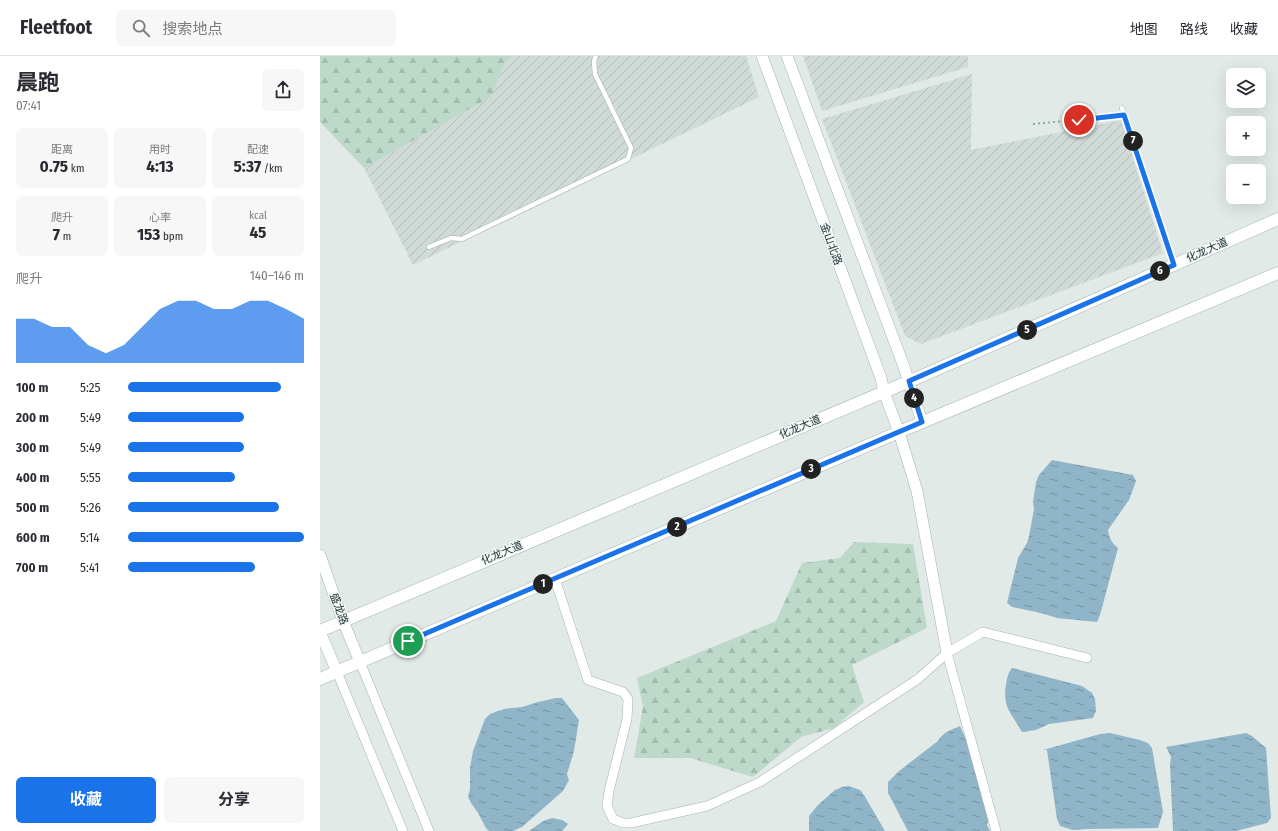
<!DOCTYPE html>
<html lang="zh">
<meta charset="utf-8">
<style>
:root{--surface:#fff;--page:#f7f7f7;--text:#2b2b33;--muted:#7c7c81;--line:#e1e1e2;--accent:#1a73e8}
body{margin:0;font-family:"Fira Sans Condensed","Noto Sans SC",sans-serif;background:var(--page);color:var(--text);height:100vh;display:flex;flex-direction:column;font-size:15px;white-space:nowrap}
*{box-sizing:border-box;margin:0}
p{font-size:13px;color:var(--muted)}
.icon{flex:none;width:22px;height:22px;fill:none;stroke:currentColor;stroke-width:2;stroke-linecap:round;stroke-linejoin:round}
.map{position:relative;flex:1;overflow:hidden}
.details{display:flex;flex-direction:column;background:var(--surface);width:320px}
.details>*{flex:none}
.tools{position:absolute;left:906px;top:12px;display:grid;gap:8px}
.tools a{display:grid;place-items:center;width:40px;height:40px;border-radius:6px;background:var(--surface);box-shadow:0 4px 16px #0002;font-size:20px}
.pin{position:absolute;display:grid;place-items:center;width:34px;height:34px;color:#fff;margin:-17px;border:2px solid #fff;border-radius:50%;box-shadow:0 1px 4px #0007}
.km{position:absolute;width:20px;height:20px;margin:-10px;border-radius:50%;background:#222;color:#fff;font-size:11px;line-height:20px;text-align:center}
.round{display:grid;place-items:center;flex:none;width:42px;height:42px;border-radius:6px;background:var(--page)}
.headline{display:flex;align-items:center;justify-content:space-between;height:68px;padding:0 16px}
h1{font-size:22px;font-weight:700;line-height:30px}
.stats{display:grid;grid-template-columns:repeat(3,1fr);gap:6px;height:68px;padding:4px 16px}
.stats div{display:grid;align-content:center;border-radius:6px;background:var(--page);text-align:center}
.stats b{font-size:17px;font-weight:700}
.stats small{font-size:11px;font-weight:400}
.stats p{font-size:11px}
.chart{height:112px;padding:8px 16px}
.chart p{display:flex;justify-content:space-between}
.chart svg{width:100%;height:72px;margin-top:4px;fill:var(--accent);opacity:.7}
.button{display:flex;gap:8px;margin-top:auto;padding:8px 16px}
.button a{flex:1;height:46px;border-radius:6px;background:var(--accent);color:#fff;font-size:16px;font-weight:700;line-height:46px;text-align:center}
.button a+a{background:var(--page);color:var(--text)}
ul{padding:0 16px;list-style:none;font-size:13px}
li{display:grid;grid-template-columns:64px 48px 1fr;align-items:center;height:30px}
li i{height:10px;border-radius:5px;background:var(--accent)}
header{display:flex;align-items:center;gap:24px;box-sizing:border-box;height:56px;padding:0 20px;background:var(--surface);border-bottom:1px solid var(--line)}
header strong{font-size:19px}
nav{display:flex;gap:22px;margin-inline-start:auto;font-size:14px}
.search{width:280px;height:36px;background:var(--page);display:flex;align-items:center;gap:10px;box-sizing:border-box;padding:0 14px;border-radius:6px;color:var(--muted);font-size:15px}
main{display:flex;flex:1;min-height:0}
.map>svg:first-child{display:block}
.industrial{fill:url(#industrial-furrows)}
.forest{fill:url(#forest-firs)}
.water{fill:url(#water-ripples)}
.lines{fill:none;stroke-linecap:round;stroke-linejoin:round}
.service-casing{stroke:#a5b1b0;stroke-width:5.5}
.minor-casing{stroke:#a5b1b0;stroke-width:10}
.tertiary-casing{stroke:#a5b1b0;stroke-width:12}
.secondary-casing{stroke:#a2b5b2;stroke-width:13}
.path{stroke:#86aaa6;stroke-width:2;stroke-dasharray:2 3;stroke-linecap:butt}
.service{stroke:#fff;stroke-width:4.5}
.minor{stroke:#fff;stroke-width:9}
.tertiary{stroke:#fff;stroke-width:11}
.secondary{stroke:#fff;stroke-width:12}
.route-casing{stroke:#fff;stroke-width:8}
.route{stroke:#1a73e8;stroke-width:5}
.labels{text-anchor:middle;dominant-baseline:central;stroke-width:3;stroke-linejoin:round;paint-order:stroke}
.street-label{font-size:11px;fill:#243938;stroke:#f2f7f6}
</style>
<header>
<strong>Fleetfoot</strong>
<div class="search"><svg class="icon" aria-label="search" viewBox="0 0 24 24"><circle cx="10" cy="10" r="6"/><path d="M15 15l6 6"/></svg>搜索地点</div>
<nav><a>地图</a><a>路线</a><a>收藏</a></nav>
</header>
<main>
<section class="details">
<div class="headline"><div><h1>晨跑</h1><p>07:41</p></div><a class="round"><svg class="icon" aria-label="share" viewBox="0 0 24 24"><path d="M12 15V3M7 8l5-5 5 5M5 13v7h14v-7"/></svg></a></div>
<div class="stats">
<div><p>距离</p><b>0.75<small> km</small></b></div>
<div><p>用时</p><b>4:13</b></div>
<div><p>配速</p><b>5:37<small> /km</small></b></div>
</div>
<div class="stats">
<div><p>爬升</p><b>7<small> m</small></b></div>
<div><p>心率</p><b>153<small> bpm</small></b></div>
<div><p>kcal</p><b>45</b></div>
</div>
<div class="chart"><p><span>爬升</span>140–146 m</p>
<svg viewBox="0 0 160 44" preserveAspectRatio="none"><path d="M0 44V17L10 17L20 22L30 22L40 33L50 38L60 33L70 22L80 11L90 6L100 6L110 11L120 11L130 6L140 6L150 11L160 17V44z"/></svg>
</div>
<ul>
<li><b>100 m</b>5:25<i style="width:87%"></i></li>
<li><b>200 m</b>5:49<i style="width:66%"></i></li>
<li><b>300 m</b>5:49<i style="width:66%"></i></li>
<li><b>400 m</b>5:55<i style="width:61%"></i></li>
<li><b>500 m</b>5:26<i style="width:86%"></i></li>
<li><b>600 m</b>5:14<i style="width:100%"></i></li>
<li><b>700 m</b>5:41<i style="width:72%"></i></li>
</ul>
<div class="button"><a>收藏</a><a>分享</a></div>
</section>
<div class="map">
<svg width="958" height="775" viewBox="0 0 958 775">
<defs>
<pattern id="industrial-furrows" width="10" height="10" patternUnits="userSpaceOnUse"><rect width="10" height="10" fill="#d0dad7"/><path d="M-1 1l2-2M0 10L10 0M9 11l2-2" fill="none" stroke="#b2bcb9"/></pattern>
<pattern id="forest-firs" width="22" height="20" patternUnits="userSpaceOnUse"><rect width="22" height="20" fill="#bdd9ca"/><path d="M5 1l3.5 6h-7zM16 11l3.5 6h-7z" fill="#a2bbae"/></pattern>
<pattern id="water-ripples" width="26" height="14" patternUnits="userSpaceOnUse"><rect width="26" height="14" fill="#90b5c9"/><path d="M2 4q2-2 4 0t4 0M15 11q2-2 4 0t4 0" fill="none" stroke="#7594a4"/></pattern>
</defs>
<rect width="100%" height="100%" fill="#e2eae8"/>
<path class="industrial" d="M192,0H426L439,41L93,209L44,112L171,41L185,6Z
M483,0H648V11L502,55Z
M652,18L651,94L801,64L843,197L601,288L585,280L502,63Z"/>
<path class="forest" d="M0,0H192L185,6L171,41L44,112L0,66Z
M534,486L593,488L607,572L532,609L544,646L514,672L481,681L433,721L370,702H314L323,651L317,622L456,565L482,507L520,502Z"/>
<path class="water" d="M732,404L813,419L816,425L809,444L788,474C789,482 792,487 798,492L780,559L777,566L737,562L721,557L692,551L687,547L698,502L707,487L709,480L714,453L713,446L716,426L719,419Z
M692,612L762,630L772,637L775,643L776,655L773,662L729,668L716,674L702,676C692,658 682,651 686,629C687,622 688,617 692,612Z
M236,642H242L259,664L254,695L247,718L249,724L243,735L202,771L193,775H169L166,772L158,757L151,747L148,741L150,733V712L153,695L165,663L170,658L184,653L202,651L218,646Z
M640,670C652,697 676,741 667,769L670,775H588L568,737V726L579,715L618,685C623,676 631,674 640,670Z
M790,677L820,684L828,687L832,692L843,756L838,772L766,773L753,774L740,770L737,763L728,701L727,694H723L780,678Z
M926,677L932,680L946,692L951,762L947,767L916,775H853L850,709L851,701L846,691Z
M529,730L540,734L544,739L565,775H489V760L498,749L515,734L522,731Z
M232,762L242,764L248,768L242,775H209L223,765Z"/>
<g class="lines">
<defs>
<path id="service" d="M802,52L854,209
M109,191L131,182L142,183L308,103L311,92L275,18L274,5L276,0"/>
<path id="minor" d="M235,523L268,624L303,636L308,643L307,663L289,735L287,750L293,763L303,767H311L387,750L440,726L598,623L627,597L663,576L767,602
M627,597L676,775
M40,606L109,775
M17,616L83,775"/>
<path id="tertiary" d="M442,0L561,322L564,336L579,376L597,435L627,597
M467,0L583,308L602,366
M0,499L23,565L40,606
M0,576L17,616"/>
<path id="secondary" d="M0,575L604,319L958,163
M0,623L579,376L958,217"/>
</defs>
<use href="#service" class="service-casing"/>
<use href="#minor" class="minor-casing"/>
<use href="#tertiary" class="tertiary-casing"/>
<use href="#secondary" class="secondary-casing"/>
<path class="path" d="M713,68L798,60"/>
<use href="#service" class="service"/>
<use href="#minor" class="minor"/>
<use href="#tertiary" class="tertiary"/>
<use href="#secondary" class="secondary"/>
</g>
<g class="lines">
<defs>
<path id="route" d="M88,585L602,366L589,325L854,209L804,59L759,64"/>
</defs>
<use href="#route" class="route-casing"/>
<use href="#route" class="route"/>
</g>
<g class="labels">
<g class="street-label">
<text transform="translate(511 188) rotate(70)">金山北路</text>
<text transform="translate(887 194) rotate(-24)">化龙大道</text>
<text transform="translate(480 371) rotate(-23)">化龙大道</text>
<text transform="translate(182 497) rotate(-23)">化龙大道</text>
<text transform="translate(19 553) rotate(70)">盛龙路</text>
</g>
</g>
</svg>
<div class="tools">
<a><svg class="icon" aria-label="layers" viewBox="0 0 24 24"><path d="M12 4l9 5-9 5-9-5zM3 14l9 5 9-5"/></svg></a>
<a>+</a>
<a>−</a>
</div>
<div class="pin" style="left:88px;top:585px;background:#1e9e55"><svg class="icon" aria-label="arrive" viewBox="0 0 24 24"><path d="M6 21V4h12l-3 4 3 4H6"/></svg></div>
<div class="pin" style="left:759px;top:64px;background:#d93025"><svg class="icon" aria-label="check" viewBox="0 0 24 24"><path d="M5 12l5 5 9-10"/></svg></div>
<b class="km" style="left:223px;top:528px">1</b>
<b class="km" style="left:357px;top:471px">2</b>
<b class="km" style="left:491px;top:413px">3</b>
<b class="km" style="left:594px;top:342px">4</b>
<b class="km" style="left:707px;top:274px">5</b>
<b class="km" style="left:840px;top:215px">6</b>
<b class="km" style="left:813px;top:85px">7</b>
</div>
</main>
